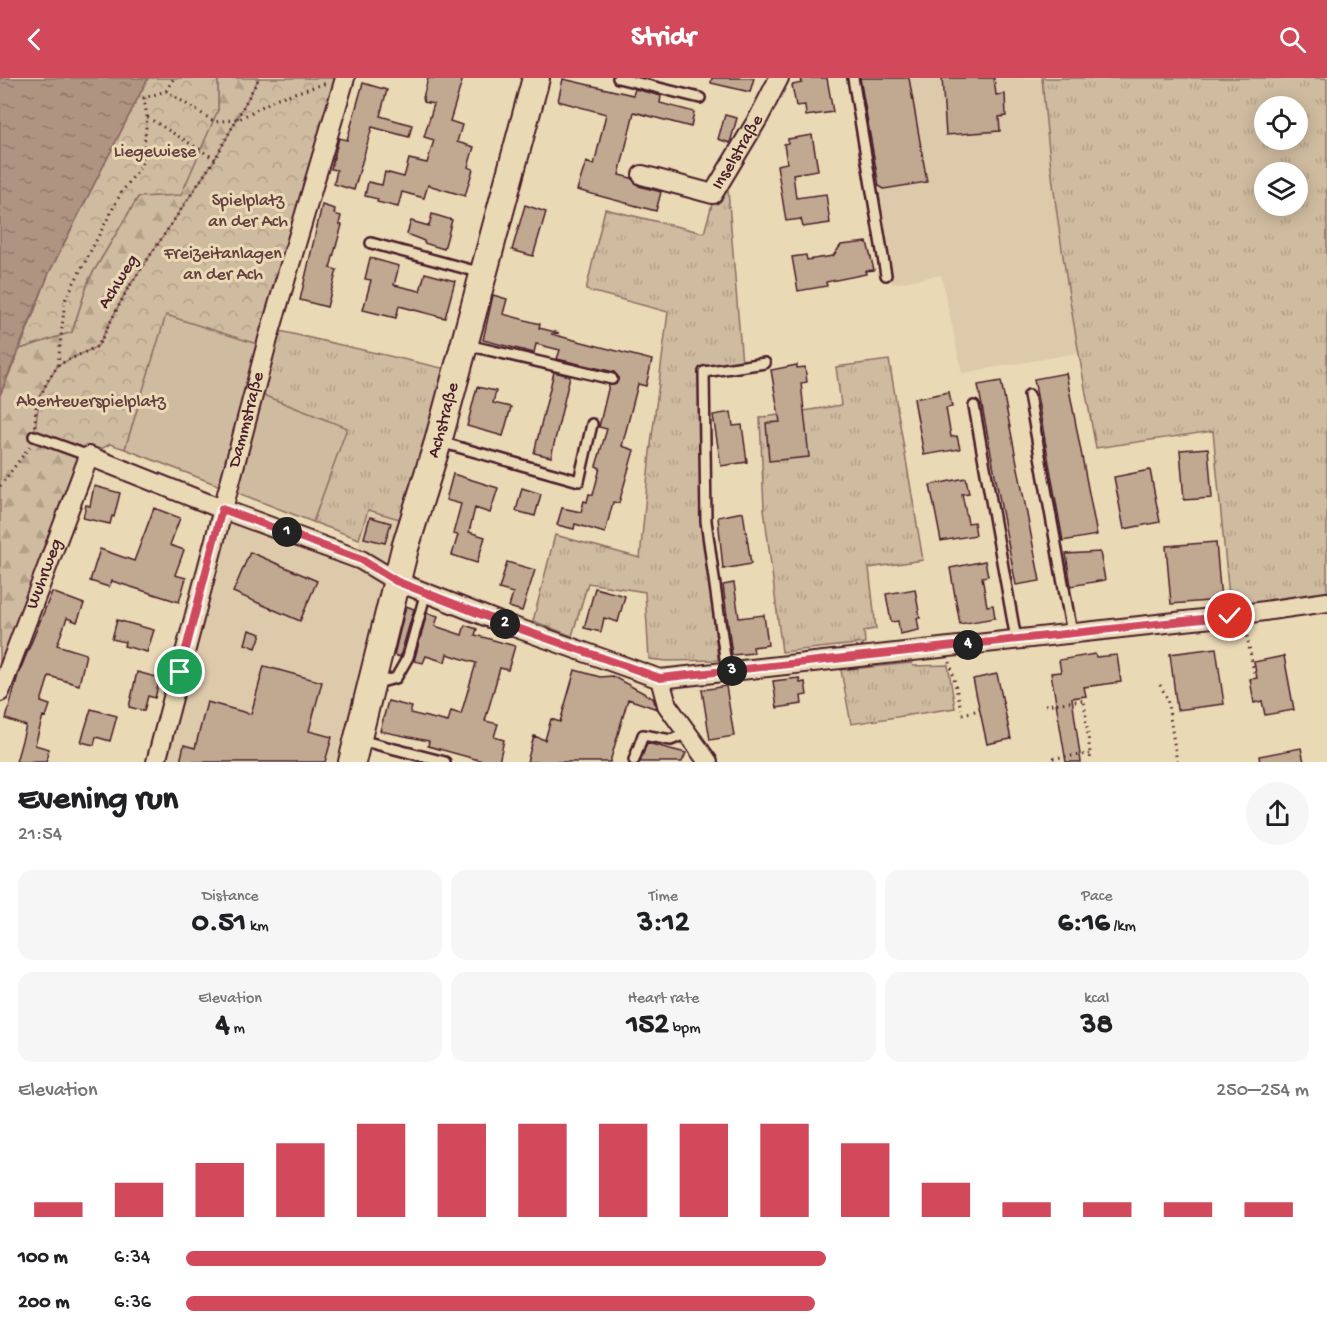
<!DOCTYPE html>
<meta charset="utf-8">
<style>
:root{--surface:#fff;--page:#f6f6f6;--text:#202124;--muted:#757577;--accent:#d1495b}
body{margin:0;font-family:"Gochi Hand",sans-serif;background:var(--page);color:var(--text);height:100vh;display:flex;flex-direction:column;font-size:22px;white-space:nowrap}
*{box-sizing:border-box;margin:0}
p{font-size:20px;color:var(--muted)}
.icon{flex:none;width:33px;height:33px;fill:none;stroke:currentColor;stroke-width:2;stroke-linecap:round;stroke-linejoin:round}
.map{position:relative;height:684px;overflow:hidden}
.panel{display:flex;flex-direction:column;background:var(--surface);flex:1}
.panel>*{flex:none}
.tools{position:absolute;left:1254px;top:18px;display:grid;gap:12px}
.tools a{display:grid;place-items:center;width:54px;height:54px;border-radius:50%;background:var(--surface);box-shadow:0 3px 15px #0003;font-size:30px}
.pin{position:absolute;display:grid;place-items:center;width:51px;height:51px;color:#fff;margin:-26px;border:3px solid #fff;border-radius:50%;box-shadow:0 2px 6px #0007}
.km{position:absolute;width:30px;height:30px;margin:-15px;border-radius:50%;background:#222;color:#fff;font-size:16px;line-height:30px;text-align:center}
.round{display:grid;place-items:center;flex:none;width:63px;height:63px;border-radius:32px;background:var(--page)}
.head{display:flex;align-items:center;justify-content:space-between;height:102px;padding:0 18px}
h1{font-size:33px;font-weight:800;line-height:45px}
.figures{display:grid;grid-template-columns:repeat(3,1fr);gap:9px;height:102px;padding:6px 18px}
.figures div{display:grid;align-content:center;border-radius:15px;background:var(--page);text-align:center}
.figures b{font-size:30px;font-weight:800}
.figures small{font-size:16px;font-weight:400}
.figures p{font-size:16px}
.chart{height:168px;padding:12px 18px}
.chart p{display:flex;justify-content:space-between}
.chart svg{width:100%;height:108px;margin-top:6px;stroke:var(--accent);stroke-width:6}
ul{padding:0 18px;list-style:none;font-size:20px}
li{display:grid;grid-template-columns:96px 72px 1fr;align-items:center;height:45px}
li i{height:15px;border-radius:8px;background:var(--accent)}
header{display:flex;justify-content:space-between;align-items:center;height:78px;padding:0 18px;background:var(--accent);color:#fff;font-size:27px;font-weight:800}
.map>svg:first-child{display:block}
.built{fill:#ddcaaa}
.grass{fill:url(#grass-tufts);stroke:#8c6d65;stroke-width:1.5;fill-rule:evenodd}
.forest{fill:url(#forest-firs);stroke:#8c6d65;stroke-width:1.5}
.park{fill:url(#park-crowns);stroke:#8c6d65;stroke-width:1.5}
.pitch{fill:#cfbb9f;stroke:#8c6d65;stroke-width:1.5}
.water{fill:url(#water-ripples);stroke:#87655f;stroke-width:1.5}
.building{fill:#c0a891;stroke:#4a1f2b;stroke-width:1.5}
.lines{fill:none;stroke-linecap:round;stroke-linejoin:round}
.service-casing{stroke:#4a1f2b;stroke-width:14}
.minor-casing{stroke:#4a1f2b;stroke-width:22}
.secondary-casing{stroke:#4a1f2b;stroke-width:30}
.path{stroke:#4a1f2b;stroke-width:3;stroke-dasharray:1.5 4.5;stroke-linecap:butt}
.service{stroke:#ead9b5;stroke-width:9}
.minor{stroke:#ead9b5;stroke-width:18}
.secondary{stroke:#ead9b5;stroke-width:26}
.route-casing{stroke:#fff;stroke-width:12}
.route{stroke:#d1495b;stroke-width:8}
.labels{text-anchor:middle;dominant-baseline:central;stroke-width:6;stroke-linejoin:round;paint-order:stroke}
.street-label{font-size:18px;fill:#4a1f2b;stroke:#ead9b5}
.park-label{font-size:18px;fill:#653e42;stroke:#ead9b5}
</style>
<header><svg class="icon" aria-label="back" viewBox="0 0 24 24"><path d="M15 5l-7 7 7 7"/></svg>Stridr<svg class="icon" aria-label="search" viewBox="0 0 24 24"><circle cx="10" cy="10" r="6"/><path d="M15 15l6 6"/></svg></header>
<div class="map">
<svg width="1327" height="684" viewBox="0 0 1327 684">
<defs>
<pattern id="grass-tufts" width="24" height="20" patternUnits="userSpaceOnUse" patternTransform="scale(1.5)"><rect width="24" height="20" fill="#cfbb9f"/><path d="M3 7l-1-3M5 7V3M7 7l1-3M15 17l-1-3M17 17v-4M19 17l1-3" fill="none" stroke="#b3a089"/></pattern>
<pattern id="forest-firs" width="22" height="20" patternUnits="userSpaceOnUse" patternTransform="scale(1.5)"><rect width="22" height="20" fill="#cfbb9f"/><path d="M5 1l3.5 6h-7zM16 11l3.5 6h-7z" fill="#b3a089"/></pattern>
<pattern id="park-crowns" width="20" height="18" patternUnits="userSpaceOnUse" patternTransform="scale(1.5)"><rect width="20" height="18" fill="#cfbb9f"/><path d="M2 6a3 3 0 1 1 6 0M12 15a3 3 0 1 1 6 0" fill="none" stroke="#b3a089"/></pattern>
<pattern id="water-ripples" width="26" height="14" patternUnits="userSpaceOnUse" patternTransform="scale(1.5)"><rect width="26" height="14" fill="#af9482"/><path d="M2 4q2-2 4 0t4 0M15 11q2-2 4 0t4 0" fill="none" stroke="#90786b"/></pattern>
</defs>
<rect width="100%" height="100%" fill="#ead9b5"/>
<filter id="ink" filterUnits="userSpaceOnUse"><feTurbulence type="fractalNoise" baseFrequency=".0167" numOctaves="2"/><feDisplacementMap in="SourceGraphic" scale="12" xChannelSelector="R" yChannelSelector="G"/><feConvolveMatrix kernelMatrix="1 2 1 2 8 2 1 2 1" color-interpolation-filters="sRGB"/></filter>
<g filter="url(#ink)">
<path class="built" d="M856,0H1042L1048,67L1078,275L962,295L941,197L892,206Z
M222,431L354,484L368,434L414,447L352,684H155Z"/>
<path class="grass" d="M1042,0H1327V519L1230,529L1213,353L1096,370C1073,247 1052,124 1042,0ZM1264,28H1298V62H1264ZM1264,94H1298V128H1264Z
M727,100L742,286L704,294V443L718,582L667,583L649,581L645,514L588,505L572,558L533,543L555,457L640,480L650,374L668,234L586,212L605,131L704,155L714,119Z
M271,251L455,293L413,445L368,432L359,461L313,444L346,350L254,314Z
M889,282L923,482L869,490L876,551L864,553L865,565L782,574L764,431L760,340L841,327L836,289Z
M912,585L913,588L948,587L955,630L851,646L841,592Z"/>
<path class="forest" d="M218,0H259L221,72L194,116L127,211L98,268L89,378L0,609V317L20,271L72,254L89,201L138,119L218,32Z"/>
<path class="park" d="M148,0H218V32L181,117L138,119L89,201L72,254L20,271L49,195Z
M259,0H345L266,269L153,283L125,371L110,366L89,378L34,358L40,317L58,287L98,268L127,212L215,81Z"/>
<path class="pitch" d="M166,237L266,269L255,314L347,350L313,444L125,371Z"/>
<path class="water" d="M0,0H148L49,195L0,317Z"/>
<path class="building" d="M428,0H463L450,43L462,47L457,64L474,69L468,89L473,91L465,118L428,107L424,120L402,114L398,129L377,124L378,121L365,118L368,104L382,107L385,94L404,99L409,81L427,85L434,62L424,59L434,26L424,24L423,20Z
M712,0H754L750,14L711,5Z
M801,0H827L833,34L806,38L805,27L796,28L792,7L802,5Z
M860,0H909L927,104L884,111L879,108Z
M942,0H994L996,17L1005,16L1006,38L999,39L1000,53L946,57Z
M563,1L633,17L635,11L661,18L660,25L694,34L691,49L634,34L619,97L631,100L639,108L661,114L656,133L577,112L586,84L594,87L606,36L558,23Z
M363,5L387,12L380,38L412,47L409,59L372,49L354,112L334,106L337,92L331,91L339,60L347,62Z
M725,37L737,40L730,65L718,61Z
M812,57L818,92L793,96L796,120L826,116L830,145L803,149L801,141L786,143L777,87L787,85L784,66L788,65V61Z
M322,127L335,131L334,136L341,138L339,146L342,147L330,190L337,192L327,229L300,222Z
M525,127L546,134L533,178L512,172Z
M432,136L452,142L444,171L424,165V163L407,156L411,143L429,148Z
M867,164L874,192L865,193L866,196L826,204L827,208L798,213L792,179L806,177L807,182L833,178L841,167Z
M370,180L399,188L394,207L420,213L425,195L455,203L445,240L399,228L396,240L363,232L371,202L365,201Z
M493,217L507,221L503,236L540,246L539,250L559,255L551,256L652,282L646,308L638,306L622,368L634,372L619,425L613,424L605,455L575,446L574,451L557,447L562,430L581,434L584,423L587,424L589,416L593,417L600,390L596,388L607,351L599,349L609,307L616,306L618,299L614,294L557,281L560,272L536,266L534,275L483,262Z
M797,287V290L805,289L807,304L801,305L809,379L769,383L766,345L780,344L771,292Z
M554,294L570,298L551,379L534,375Z
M1066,295L1097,457L1063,463L1034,301Z
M1001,303L1040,503L1016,507L978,307Z
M477,309L496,313L493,325L511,329L503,358L467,348Z
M949,314L952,329L946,330L951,359L957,358L960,371L924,377L914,321Z
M731,334L733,348L742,347L747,384L721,388L713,337Z
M1208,370L1212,420L1184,422L1180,372Z
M1150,392L1160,444L1124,451L1114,399Z
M453,396L498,410L490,435L475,430L469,454L485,459L477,485L452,477L458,457L453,456L461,426L446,422Z
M966,400L969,415L962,416L968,445L974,444L976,457L941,463L930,407Z
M94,408L120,415L114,439L112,438L110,446L83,440L86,427L90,428Z
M522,410L541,416L535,438L516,433Z
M154,430L180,440L170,467L184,472L175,497L186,500L179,524L112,503L109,509L90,503L100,471L134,483Z
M743,434L751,486L723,491L718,439Z
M370,439L391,445L385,465L364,460Z
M1216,464L1221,522L1171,526L1166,468Z
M250,474L317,503L300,543L233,514Z
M1100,474L1105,502L1071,508L1066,476Z
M985,483L988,498L982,499L987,528L993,527L995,540L960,546L950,490Z
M507,484L535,492L522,533L509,529L513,515L499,511Z
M734,505L739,540L764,537L768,567L753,569L754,575L732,577L723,507Z
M595,510L625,518L618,544L604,540L601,554L584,550Z
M915,511L920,540H917L919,552L900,556L898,543L891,544L886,516Z
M52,514L84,526L77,544L67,540L57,567L86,576L79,607L49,598L41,624L50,627L46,639L43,638L35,667L49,671L46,684H16L26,648L6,641L18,597Z
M406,528L414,531L400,579L394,577Z
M427,535L438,538L435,548L462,557L465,547L477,551L475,557L515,568L508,592L500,590L485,643L498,646L494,659L504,662L499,684H486L428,668L429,663L380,653L388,623L412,629L410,635L448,644L451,633L461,636L476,585L447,576L445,584L426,578L423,585L414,583Z
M117,542L154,552L147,574L124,568L125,564L112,561Z
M249,552L261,556L256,570L245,566Z
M1216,570L1224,626L1177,632L1170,576Z
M1095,576L1096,579L1117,577L1121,604L1084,609L1086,618L1072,620L1081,684H1066L1051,595L1061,594L1059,582Z
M1284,578L1294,632L1265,637L1262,623L1254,625L1250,601L1257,600L1254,584Z
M264,588L322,604L309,653L332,659L325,684H180L184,667L195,670L207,624L251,636Z
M575,592L600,599L612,598L653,620L657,631L628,621L610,684H527L534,658L545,662L551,641L560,644Z
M137,594L160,600L155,620L148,618L144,633L129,629Z
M997,596L1011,661L987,666L973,601Z
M799,600L800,605L805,604L807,617L801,618L802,626L777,630L773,603Z
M726,608L734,658L710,662L702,612Z
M91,631L117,638L110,663L96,659L94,667L81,664Z
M647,665L686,675L682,684H640Z
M1301,670L1304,684H1260L1259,678Z"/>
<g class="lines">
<defs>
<path id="service" d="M618,0L700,20
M853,0L886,197
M371,165L482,195
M467,267L612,301
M1029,317L1072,555
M974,328L1016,561
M34,358L89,378
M440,364L579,403L592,346
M727,594L706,443L704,294L765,285
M373,606L396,600L408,579L426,514
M360,662L445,684
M634,682L643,657L671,662L687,655"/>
<g id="minor">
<path id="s1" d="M642,97L713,116L759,39L779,0"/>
<path d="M660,601L667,627L708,684"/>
<path id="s2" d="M0,614L89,378L222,431L361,482L396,503L500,544L660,601L1230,538L1327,524"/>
<path id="s3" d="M156,684L268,261L345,0"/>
</g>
<g id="secondary">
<path id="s4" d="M352,684L405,470L438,364L536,0"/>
</g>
</defs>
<use href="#service" class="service-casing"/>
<use href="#minor" class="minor-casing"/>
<use href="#secondary" class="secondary-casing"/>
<path class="path" d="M166,13L174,0
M147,39L144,20L166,13L215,44L239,41L278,20L327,5
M58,287L65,222L121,115L142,87L147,39L215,81
M35,348L36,328L48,302L58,287L98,268L127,212L215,81L259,0
M0,408L30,368
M1246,552L1254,595
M950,584L961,631
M1160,607L1167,620L1177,684
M1045,627L1084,622L1091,684
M962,636L980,632
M1053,680L1090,676"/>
<use href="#service" class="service"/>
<use href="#minor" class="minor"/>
<use href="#secondary" class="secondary"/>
</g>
</g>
<g class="lines" filter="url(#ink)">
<defs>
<path id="route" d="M180,594L222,431L362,482L396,503L500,544L660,600L1230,538"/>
</defs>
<use href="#route" class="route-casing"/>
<use href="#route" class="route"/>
</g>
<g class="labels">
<g class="street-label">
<text stroke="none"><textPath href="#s1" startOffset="122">Inselstraße</textPath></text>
<text transform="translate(119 204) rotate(-58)">Achweg</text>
<text stroke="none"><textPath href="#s3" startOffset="354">Dammstraße</textPath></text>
<text stroke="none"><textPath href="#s4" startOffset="354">Achstraße</textPath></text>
<text stroke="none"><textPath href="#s2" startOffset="126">Wuhrweg</textPath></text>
</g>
<g class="park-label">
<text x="155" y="74">Liegewiese</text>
<text x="248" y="123">Spielplatz<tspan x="248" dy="21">an der Ach</tspan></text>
<text x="223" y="176">Freizeitanlagen<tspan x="223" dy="21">an der Ach</tspan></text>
<text x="91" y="324">Abenteuerspielplatz</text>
</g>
</g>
</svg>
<div class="tools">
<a><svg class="icon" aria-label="locate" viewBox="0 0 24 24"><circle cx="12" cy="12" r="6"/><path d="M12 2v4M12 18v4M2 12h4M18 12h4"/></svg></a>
<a><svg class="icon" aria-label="layers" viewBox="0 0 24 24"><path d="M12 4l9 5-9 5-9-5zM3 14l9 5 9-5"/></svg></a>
</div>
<div class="pin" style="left:180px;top:594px;background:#1e9e55"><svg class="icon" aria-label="arrive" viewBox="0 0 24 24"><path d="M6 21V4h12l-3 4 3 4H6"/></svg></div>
<div class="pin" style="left:1230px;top:538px;background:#d93025"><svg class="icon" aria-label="check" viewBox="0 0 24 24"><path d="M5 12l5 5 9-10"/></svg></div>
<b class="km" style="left:287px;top:454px">1</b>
<b class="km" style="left:505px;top:546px">2</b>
<b class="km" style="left:732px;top:593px">3</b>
<b class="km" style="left:968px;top:567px">4</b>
</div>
<section class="panel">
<div class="head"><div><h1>Evening run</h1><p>21:54</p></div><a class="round"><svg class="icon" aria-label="share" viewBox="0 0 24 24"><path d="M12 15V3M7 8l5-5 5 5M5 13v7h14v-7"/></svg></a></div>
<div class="figures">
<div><p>Distance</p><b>0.51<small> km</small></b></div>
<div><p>Time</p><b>3:12</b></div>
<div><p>Pace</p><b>6:16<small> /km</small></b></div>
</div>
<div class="figures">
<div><p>Elevation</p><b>4<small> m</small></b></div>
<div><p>Heart rate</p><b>152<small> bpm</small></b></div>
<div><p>kcal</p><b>38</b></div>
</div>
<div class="chart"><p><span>Elevation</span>250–254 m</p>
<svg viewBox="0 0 160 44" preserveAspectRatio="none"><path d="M5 44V38M15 44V30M25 44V22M35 44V14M45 44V6M55 44V6M65 44V6M75 44V6M85 44V6M95 44V6M105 44V14M115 44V30M125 44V38M135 44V38M145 44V38M155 44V38"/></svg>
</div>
<ul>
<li><b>100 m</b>6:34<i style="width:57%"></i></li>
<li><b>200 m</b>6:36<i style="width:56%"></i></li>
</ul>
</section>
